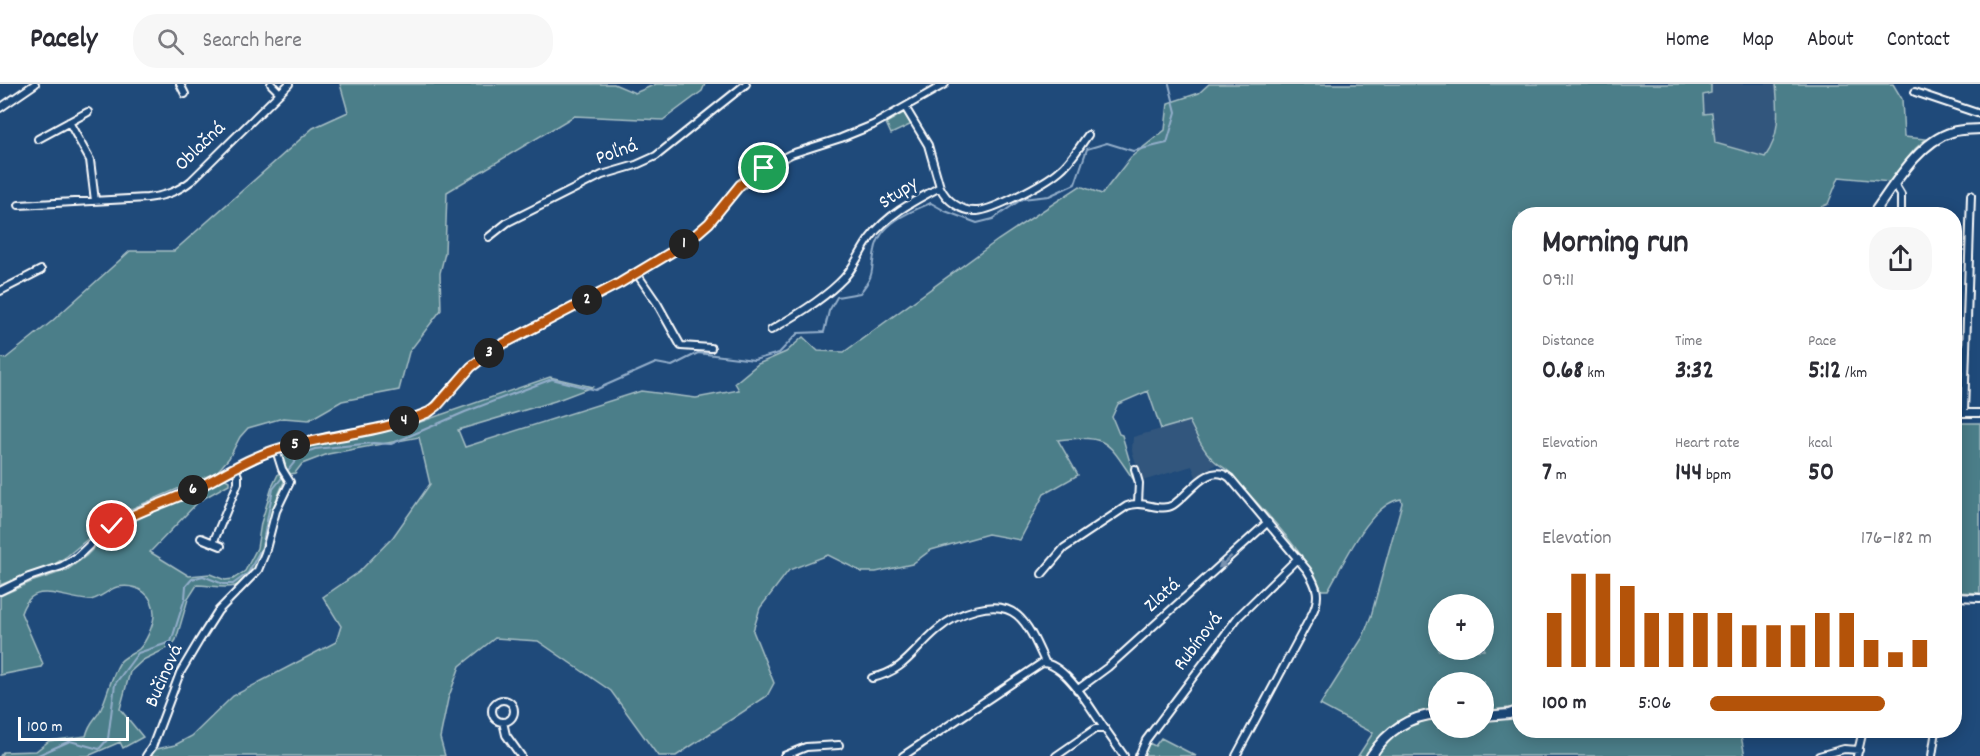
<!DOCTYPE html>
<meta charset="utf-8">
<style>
:root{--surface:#fff;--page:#f7f7f7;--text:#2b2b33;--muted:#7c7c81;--line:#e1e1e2;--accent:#b45309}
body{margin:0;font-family:Dekko,sans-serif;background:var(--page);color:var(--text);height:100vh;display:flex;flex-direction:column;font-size:22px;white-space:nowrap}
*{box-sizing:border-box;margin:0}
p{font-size:20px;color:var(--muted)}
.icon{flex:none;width:33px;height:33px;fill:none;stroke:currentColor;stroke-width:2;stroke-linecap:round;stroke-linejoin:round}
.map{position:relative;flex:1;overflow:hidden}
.panel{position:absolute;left:1512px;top:123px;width:450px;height:531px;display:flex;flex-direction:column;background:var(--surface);border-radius:24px;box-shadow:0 3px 15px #0003}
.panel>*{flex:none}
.controls{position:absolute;left:1428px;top:510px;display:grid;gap:12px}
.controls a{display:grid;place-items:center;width:66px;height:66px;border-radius:50%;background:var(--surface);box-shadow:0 3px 15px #0003;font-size:30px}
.scale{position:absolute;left:18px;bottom:15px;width:111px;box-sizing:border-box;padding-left:6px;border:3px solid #fff;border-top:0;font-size:16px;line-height:21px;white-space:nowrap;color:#fff;-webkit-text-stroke:4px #1f4a7a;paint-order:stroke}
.pin{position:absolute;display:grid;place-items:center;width:51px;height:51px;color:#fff;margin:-26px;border:3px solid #fff;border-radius:50%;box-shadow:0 2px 6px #0007}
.km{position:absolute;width:30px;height:30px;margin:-15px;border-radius:50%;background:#222;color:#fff;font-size:16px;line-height:30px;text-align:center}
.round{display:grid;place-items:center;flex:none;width:63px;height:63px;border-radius:24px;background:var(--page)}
.overview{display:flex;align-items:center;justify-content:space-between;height:102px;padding:0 30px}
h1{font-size:33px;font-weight:800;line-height:45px}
.metrics{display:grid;grid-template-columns:repeat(3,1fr);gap:9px;height:102px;padding:6px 30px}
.metrics div{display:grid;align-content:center}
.metrics b{font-size:26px;font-weight:800}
.metrics small{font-size:16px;font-weight:400}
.metrics p{font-size:16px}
.chart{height:168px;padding:12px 30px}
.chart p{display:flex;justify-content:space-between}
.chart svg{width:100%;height:108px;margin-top:6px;stroke:var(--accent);stroke-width:6}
ul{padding:0 30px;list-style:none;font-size:20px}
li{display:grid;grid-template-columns:96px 72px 1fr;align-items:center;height:45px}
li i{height:15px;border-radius:8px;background:var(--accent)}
header{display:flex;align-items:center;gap:36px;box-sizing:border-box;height:84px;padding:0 30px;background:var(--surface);border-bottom:2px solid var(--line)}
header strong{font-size:28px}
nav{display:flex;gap:33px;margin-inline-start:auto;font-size:21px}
.search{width:420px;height:54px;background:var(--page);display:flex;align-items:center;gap:15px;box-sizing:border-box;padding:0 21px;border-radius:24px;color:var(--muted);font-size:22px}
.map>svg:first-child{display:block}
.built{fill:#33577d}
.green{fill:#4c7e89;stroke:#a6bec4;stroke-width:1.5;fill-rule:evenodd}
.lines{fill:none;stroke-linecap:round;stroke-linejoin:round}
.stream{stroke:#93aeca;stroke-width:2}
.minor-casing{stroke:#fff;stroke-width:10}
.tertiary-casing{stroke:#fff;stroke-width:12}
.minor{stroke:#1f4a7a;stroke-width:6}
.tertiary{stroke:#1f4a7a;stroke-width:8}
.oneway{fill:#7992af}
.route-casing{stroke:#fff;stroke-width:12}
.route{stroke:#b45309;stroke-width:8}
.labels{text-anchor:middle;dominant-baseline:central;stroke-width:6;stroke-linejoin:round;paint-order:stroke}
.street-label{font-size:20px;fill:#fff;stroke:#1f4a7a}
</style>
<header>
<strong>Pacely</strong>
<div class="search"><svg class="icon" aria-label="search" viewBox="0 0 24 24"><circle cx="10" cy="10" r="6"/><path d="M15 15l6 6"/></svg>Search here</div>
<nav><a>Home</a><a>Map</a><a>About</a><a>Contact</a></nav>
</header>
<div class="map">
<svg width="1980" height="672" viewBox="0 0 1980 672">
<rect width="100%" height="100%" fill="#1f4a7a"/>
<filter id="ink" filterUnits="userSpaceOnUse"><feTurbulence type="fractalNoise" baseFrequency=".0167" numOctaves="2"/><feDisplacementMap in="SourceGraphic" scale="12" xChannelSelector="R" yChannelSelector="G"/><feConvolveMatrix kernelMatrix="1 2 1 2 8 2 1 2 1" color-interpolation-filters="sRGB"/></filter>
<g filter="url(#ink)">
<path class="built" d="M1711,0H1776L1777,50L1766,73L1715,59L1713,29L1704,30L1702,10L1711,9Z
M1189,337L1203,364L1217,379L1197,395L1192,382L1142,397L1132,367L1133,353Z"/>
<path class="green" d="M340,0H614L635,9L656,0H705L702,7L663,36L574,32L447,108L445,169L440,189L441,226L409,268L399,306L342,317L309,336L283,334L248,344L240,353L229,374L217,388L129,426L113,434L66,473L55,480L0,501V273L5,275L51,238L130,167H174L313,44L348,28Z
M1209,0H1711V9L1703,11L1704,30L1712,29L1715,59L1765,73C1781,51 1778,26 1776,0H1893L1902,15L1904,53L1926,55L1915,65L1890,98L1839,93L1828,120L1805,130H1520V646L1740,647L1745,672H1376C1390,649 1412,637 1438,635V644H1484V637L1505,635L1519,631L1516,623L1484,627V598H1438V625C1406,627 1383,644 1368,672H1358L1373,649L1320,621L1363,553L1371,532L1402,419L1401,415C1370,419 1343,481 1328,506H1322C1302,464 1262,425 1231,390C1227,385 1222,383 1217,379C1203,368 1197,352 1189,337L1161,345L1148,307L1118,320L1112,333L1119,350L1122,351L1136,399C1108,360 1110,349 1058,356L1078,391L1044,410L1020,456L988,450L931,466L912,480L876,488H862L828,471L789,486L760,524L753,547L774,599L767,612L676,672H658L611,607L538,557L495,554L460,582L448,615L440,654L445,672H150L157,665L175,661L192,652L233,612L336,558L341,542L323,513L359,488L393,453L430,400L419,353L328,370L302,380L295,389L291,390L284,384L283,372L289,366L420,338L550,293L592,303L555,317L458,346L465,363L641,307L696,314L739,306L735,299L758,280L786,268L803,253L818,267L844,268L998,156L1080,102L1102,110L1131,73L1165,46L1168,19L1199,9ZM1438,520H1484V566H1438Z
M905,28L912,40L891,50L886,39Z
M1955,339H1980V509L1955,508Z
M280,386L286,393C281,405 275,417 272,429C266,451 262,493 235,502C224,505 208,501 197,501L188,515L176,556L172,562L143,576L130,588L120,625L143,653L123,664L120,658L88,672H0L3,668L36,667L49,657L86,652C90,636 95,637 101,625C108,609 111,593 120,578C125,572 133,570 139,565C146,558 153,542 154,532C155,511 138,499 117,503C107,506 99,516 88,516C63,515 33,494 21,529L43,580L41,583L0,591V512L31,498L67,486L86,472L109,449L125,440L204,406L224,394L229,397V400L199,417L150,468L189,492L210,490L225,496L233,495L245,487L257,464L261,439L272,403Z
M1161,654L1196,672H1143L1144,667L1149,659L1155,662Z"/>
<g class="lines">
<path class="stream" d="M36,672L70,657L99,665L108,655L115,600L138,569L171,558L185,514L186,502L192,495L203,492L223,500H233L248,489L262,463L273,405L301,370L315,365L373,359L391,360L465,328L552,295L595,306L656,279L672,282L698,269L754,276L779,269L798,249L824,248L829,227L837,213L860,209C876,188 870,190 875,166C880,139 909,128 931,119L945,127L977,139L993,135L1022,115L1049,112L1075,100L1087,65L1107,59L1133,67L1167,59L1176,28L1169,0"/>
<defs>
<path id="minor" d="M180,0L185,10
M271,0L280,9
M1915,8L1980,30
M905,23L928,61L940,103
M0,24L35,0
M69,38L90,76L95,117
M38,55L88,28
M1895,101L1901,111V130
M19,121L147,114C164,112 177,108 191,97L289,0
M489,153L508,138L602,91L636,81L656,72L746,0
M637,190L657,219L681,262L711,264
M0,207L41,186
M771,246C795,232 819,218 839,199C853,187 859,169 870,154C888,130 914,117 940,103C946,116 961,128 977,127C994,126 1045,99 1059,87C1071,78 1079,63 1088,51
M1954,329H1980
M1964,329L1971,111
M1135,385L1139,399L1138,419
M201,454L221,462
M213,459L238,399V392L235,384
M1042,490L1064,464L1127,422C1143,415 1160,429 1173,421C1190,410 1208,377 1230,394L1307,486C1317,502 1321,512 1312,530L1236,672
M0,507L29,493L62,482L77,473L102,449L120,437L190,407L264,370L327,353L375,345L430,328L471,283L497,263L620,199L685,160L709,139L740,101L764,84L791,70L841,54L873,41L945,0
M1954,513L1980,514
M872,594C905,587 913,566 937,546C955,530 996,513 1017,531C1030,542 1038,563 1045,578
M1077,606L1108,583L1268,438
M492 627a11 11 0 1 1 22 0a11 11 0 1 1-22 0Z
M503,638L506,651L521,672
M146,672L152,663L180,589L199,557L218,527L258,486L265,469L276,427L290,398L282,385L276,366
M784,672L806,663L839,661
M903,672L1042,579C1066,579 1092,627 1105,645
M1056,672L1095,645H1105L1124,672
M1139,672L1146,656L1238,533L1298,474
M1819,672L1844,665L1859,666
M1857,672L1863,646
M1932,672L1936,646"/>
<path id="tertiary" d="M1873,130C1893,103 1918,58 1952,48C1961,45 1971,46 1980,45
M1484,632L1509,630L1520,626
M1371,672C1387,647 1408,632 1438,630"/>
</defs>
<use href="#minor" class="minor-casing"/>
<use href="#tertiary" class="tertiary-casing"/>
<use href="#minor" class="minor"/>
<use href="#tertiary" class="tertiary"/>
</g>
<defs><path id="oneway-solid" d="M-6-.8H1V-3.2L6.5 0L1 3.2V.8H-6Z" transform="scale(1.5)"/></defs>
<use class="oneway" href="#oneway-solid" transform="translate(1225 478) rotate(138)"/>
</g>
<g class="lines" filter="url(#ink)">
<defs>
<path id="route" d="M112,442C137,427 165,419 191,407C220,393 247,374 278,365C328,351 382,349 429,328L437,322L471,283L497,263L620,199L685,160L709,139L740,101L764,84"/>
</defs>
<use href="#route" class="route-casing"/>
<use href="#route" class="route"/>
</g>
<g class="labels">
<g class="street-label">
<text transform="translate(201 63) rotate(-44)">Oblačná</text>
<text transform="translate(617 69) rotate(-20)">Poľná</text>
<text transform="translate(899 110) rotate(-33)">Stupy</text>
<text transform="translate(1163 512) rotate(-42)">Zlatá</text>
<text transform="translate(1199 558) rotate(-53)">Rubínová</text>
<text transform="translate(165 592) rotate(-66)">Bučinová</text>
</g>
</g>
</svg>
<div class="controls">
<a>+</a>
<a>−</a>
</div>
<div class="scale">100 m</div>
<div class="pin" style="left:764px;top:84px;background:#1e9e55"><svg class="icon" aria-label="arrive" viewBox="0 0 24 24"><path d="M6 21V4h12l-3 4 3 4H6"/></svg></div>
<div class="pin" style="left:112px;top:442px;background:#d93025"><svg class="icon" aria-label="check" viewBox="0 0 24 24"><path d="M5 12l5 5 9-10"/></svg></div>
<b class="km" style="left:684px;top:160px">1</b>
<b class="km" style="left:587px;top:216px">2</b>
<b class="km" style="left:489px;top:269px">3</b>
<b class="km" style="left:404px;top:337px">4</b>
<b class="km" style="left:295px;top:361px">5</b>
<b class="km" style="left:193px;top:406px">6</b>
<section class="panel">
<div class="overview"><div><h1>Morning run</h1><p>09:11</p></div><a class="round"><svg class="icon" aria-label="share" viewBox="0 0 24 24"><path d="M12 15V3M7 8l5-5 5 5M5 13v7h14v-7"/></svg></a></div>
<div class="metrics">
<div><p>Distance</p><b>0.68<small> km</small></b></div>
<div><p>Time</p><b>3:32</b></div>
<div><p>Pace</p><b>5:12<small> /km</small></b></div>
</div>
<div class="metrics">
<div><p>Elevation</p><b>7<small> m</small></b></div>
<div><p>Heart rate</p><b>144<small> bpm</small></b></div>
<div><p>kcal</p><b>50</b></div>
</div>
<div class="chart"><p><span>Elevation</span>176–182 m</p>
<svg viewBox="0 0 160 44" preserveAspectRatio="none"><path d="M5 44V22M15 44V6M25 44V6M35 44V11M45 44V22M55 44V22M65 44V22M75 44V22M85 44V27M95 44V27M105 44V27M115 44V22M125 44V22M135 44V33M145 44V38M155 44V33"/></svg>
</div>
<ul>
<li><b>100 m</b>5:06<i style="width:79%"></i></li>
</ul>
</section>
</div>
